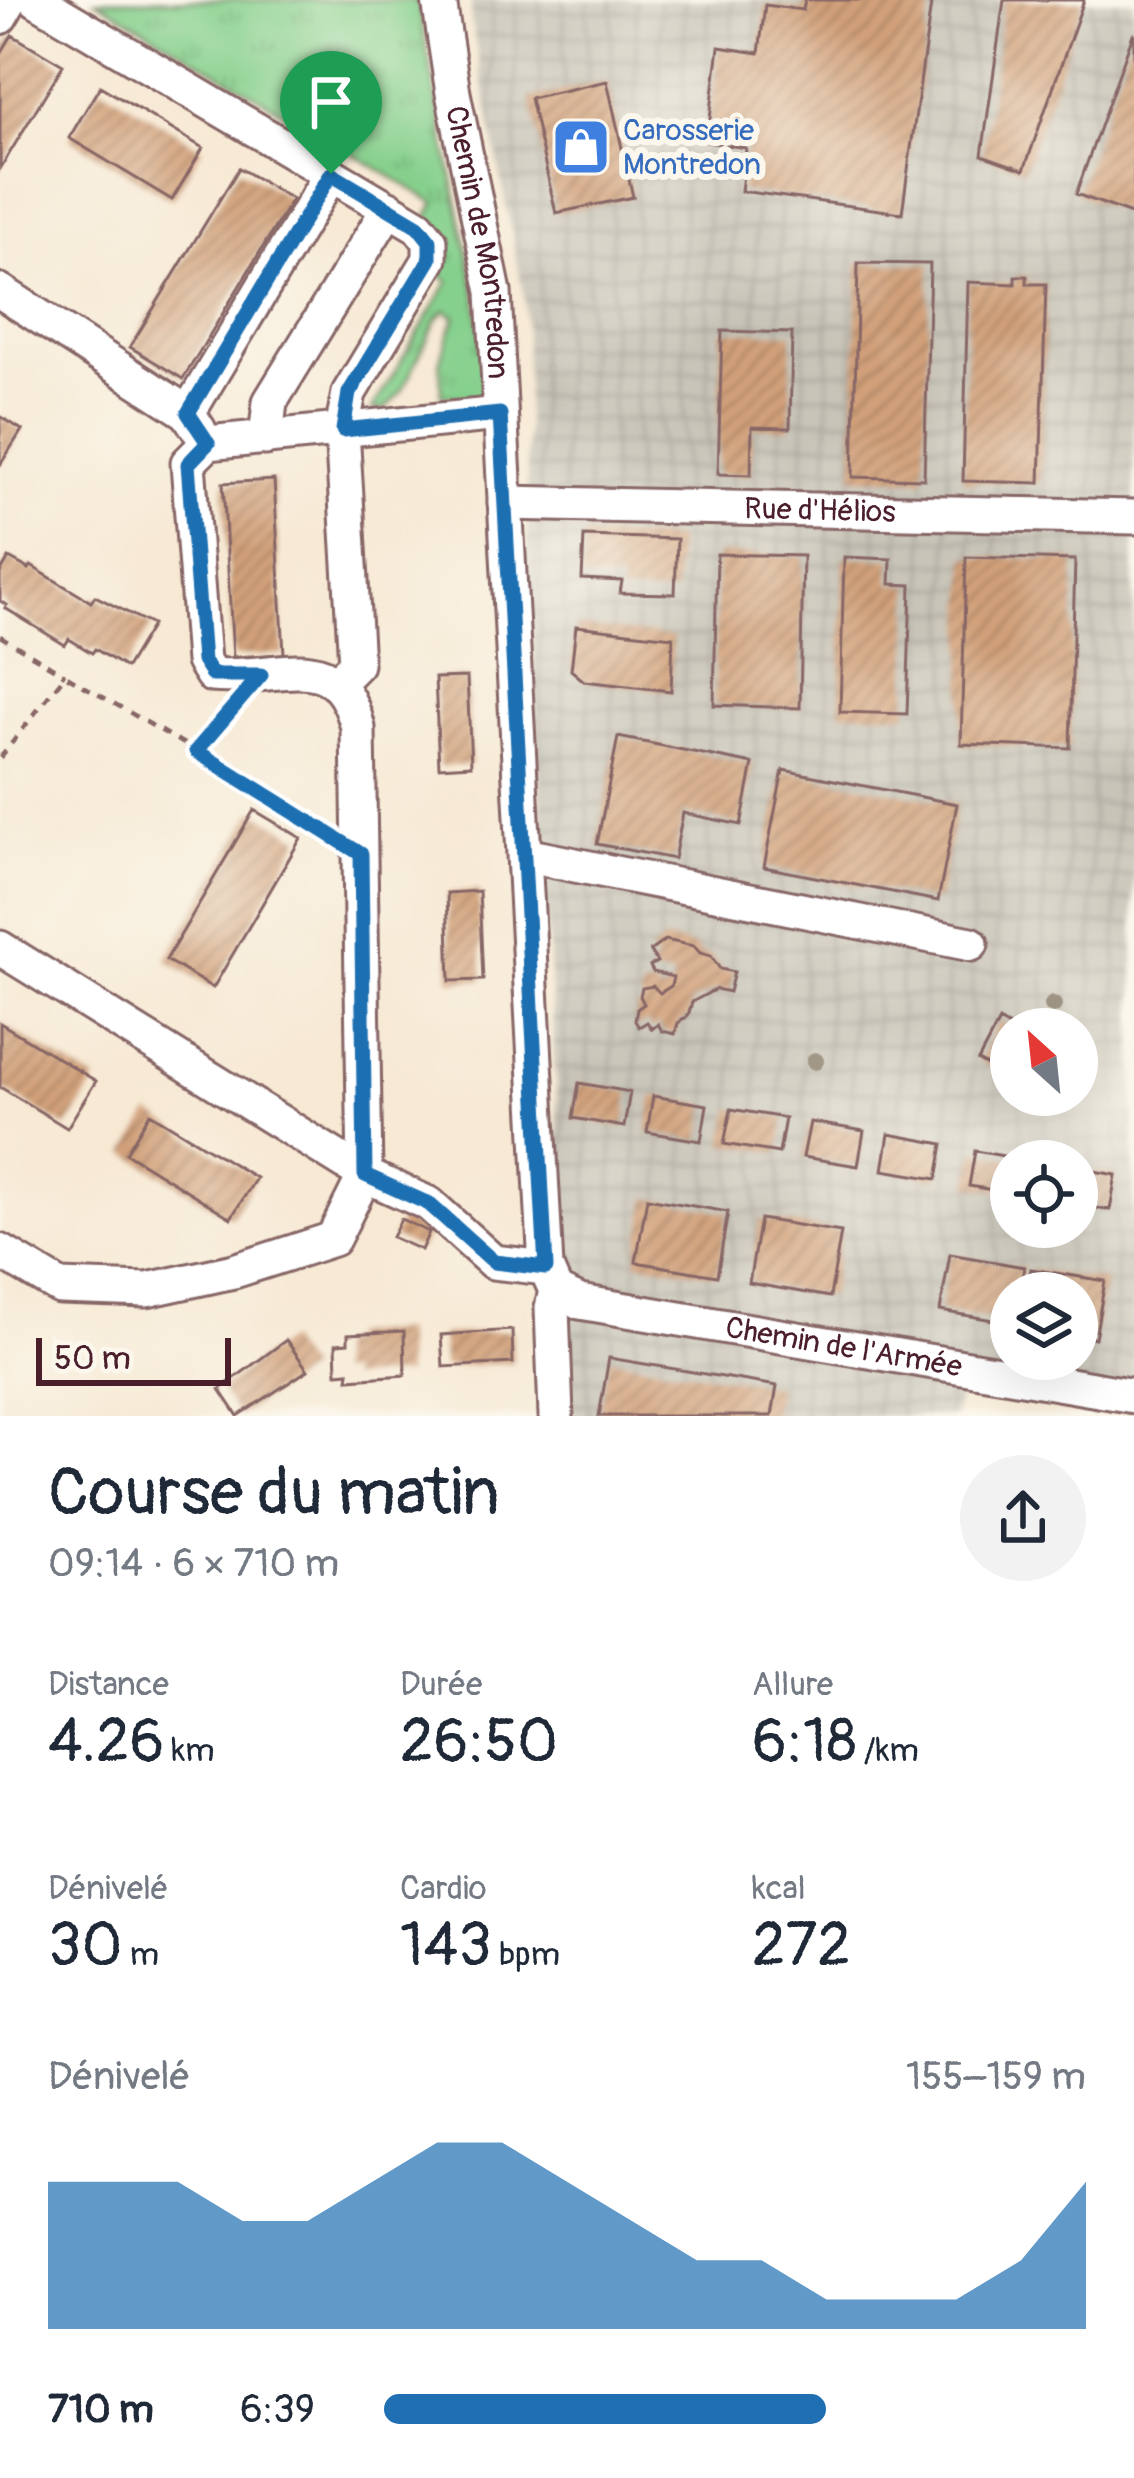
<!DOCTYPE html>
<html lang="fr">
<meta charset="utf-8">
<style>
:root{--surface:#fff;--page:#f2f2f3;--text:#1f2937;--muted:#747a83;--accent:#1f6fb2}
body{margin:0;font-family:Pangolin,sans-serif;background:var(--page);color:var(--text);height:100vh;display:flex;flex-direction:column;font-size:45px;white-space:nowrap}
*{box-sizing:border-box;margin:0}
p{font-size:39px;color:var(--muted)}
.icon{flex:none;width:66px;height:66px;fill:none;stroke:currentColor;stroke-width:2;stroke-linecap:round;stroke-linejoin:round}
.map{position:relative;height:1416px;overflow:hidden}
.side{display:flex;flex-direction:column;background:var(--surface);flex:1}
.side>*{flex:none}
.needle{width:78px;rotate:333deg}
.buttons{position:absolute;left:990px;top:1008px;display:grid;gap:24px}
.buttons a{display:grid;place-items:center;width:108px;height:108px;border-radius:50%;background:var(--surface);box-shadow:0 12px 48px #0002;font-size:60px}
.scale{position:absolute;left:36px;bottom:30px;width:195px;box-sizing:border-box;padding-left:12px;border:6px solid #4a1f2b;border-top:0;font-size:33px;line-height:42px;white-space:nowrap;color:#4a1f2b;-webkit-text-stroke:9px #fbf7ec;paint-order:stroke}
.pin{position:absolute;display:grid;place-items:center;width:102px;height:102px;color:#fff;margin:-123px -51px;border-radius:50% 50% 50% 0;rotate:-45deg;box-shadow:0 0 12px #0007}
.pin .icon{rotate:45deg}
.round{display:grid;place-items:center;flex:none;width:126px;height:126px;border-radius:63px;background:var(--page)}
.headline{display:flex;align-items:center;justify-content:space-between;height:204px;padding:0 48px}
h1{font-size:66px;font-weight:600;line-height:90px}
.metrics{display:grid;grid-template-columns:repeat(3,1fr);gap:18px;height:204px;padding:12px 48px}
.metrics div{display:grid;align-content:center}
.metrics b{font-size:60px;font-weight:600}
.metrics small{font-size:33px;font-weight:400}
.metrics p{font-size:33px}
.chart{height:336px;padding:24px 48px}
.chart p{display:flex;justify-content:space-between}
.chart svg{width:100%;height:216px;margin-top:12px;fill:var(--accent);opacity:.7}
ul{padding:0 48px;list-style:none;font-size:39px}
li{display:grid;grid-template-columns:192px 144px 1fr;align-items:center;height:90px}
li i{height:30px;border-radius:15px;background:var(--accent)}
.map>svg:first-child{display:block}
.industrial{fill:url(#industrial-grid);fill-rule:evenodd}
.grass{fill:url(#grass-tufts);stroke:#68785c;stroke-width:3}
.building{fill:url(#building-hatch)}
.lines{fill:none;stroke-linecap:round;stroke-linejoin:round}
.minor-casing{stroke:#876666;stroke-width:39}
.path{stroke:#876666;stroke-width:4.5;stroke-dasharray:9 9;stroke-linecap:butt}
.minor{stroke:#fff;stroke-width:33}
.tree{fill:#a29787}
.route-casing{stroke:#fff;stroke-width:24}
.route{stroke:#1f6fb2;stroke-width:15}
.labels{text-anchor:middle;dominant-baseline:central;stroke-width:12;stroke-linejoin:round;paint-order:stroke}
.shop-label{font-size:30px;fill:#366cbe;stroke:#fbf7ec;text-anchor:start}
.street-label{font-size:30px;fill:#4a1f2b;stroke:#fbf7ec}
</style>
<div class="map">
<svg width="1134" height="1416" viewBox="0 0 1134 1416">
<defs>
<pattern id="industrial-grid" width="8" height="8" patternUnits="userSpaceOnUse" patternTransform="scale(3)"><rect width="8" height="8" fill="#c8c4b8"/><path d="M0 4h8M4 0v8" fill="none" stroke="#ada89e"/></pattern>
<pattern id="grass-tufts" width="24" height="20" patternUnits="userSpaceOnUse" patternTransform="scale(3)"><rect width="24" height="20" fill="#86d08d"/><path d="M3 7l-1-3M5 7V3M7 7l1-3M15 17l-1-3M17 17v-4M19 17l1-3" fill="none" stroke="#75b27a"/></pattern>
<pattern id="building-hatch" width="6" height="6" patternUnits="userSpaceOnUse" patternTransform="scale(3)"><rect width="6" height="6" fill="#d2a17a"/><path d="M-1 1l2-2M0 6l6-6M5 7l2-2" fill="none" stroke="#ac8364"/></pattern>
</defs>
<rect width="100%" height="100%" fill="#fbf7ec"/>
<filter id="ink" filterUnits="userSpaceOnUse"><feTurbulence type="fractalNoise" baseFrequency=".00833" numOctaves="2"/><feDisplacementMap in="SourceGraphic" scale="24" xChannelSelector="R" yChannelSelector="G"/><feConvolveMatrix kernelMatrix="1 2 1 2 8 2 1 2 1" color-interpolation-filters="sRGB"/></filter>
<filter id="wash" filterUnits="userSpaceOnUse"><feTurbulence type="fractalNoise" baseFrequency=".004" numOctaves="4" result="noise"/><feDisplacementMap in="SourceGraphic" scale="48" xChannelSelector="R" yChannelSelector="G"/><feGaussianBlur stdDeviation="2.7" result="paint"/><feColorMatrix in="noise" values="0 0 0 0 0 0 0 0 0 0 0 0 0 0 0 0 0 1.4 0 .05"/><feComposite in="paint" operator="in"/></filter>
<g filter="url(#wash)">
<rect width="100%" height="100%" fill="#f7e9d4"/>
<path class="industrial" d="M471,0H1134V1410L961,1382L955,1416H573L528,554L525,303L471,21ZM1011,1029H1077V1095H1011ZM1011,1161H1077V1227H1011ZM1011,1293H1077V1359H1011Z"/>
<path class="grass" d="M96,0H417L477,300L486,400L441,395L440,360L455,318L446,310L437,319L402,391L384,410H372L449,281L435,272L426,220L435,203Z"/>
<g id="blocks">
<path class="building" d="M805,0H903L931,4L902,213L741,191L746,148L707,142L719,47L759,53L765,5L803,10Z
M1004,0H1084L1024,170L982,155Z
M1133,34H1134V215L1076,194Z
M12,35L63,65L0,169V55Z
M607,81L633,197L556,213L530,98Z
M100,86L203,148L172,200L69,138Z
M239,168L292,199L183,379L130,347Z
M858,263L930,264L924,479L853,477Z
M1015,276H1027V284H1046L1040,483L963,481L968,282L1015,284Z
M722,331L792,333L790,428L752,427L751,475L718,474Z
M0,416L22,430L0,465Z
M274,480L284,654L233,657L223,483Z
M584,536L677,539L675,594L620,593L622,581L582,579Z
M717,554L803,556L800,708L714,705Z
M844,557L891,559L890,584L911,585L907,714L840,712Z
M966,557L1075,560L1070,748L961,744Z
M9,558L29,569L31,566L91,602L95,596L152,625L126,668L95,649L92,653L69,639L65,645L5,608L7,605L0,601V573Z
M576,626L673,637L671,691L584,681L571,670Z
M467,677L471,765L439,767L435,678Z
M618,737L753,764L741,825L683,813L674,859L597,844Z
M783,770L957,804L938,901L764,867Z
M254,810L301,838L213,988L166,960Z
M479,891L483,980L450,981L447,893Z
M665,940L694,946L700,953L711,956L720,969L734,972L729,992L716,989L692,1002L688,1016L678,1023L675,1034L662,1031L658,1024L652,1029L647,1022L639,1027L635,1021L637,1009L644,1004L640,996L642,988L653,986L660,993L671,986L673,977L653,972L650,966L657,962L650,951Z
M999,1021L1011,1028V1072L1005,1076L978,1061Z
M0,1023L96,1081L67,1128L0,1087Z
M579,1083L630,1092L624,1127L573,1118Z
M653,1096L707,1105L701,1141L647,1132Z
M731,1109L785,1118L779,1153L724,1144Z
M150,1113L256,1178L231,1218L126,1153Z
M810,1122L864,1131L858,1166L803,1157Z
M889,1134L943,1144L937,1179L883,1170Z
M975,1151L1021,1159L1011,1161V1193L969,1186Z
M1077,1168L1116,1175L1110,1210L1077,1205Z
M647,1198L728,1212L717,1276L636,1262Z
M401,1219L429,1232L421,1250L392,1237Z
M760,1219L841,1232L830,1297L749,1283Z
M950,1254L1024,1267L1020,1293H1011V1323L940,1311Z
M1031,1269L1105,1281L1095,1338L1077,1335V1293H1026Z
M512,1330L513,1363L443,1367L441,1335Z
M404,1331L405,1375L348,1379L349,1372L337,1373L336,1344L348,1343V1334Z
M286,1340L308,1370L238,1416L220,1389Z
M609,1358L777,1386L772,1416H599Z"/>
</g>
</g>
<g filter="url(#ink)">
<use href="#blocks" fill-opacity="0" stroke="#876666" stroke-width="3"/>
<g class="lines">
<defs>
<g id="minor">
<path d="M37,0L418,226L430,241V259L349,393L342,430L356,664L338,682"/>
<path id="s1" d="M439,0L453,93L494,292L546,1268L556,1291L552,1308L556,1416"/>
<path d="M0,17L10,0"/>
<path d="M0,291L188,413L199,430"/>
<path d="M188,413L331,174"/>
<path d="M500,414L208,443L188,463L203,661L212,675C280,682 337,640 358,728L365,1175L429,1204L493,1262L546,1268"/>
<path d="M266,438L270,402L389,208"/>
<path id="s2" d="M505,503L1134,517"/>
<path d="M525,855L971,944"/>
<path d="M0,948L365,1175L333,1239L234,1271L147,1290L60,1287L0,1251"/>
<path id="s3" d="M556,1291L580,1302L1134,1396"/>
</g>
</defs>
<use href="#minor" class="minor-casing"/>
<path class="path" d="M0,636L65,675
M234,707L196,751L330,835
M0,758L65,675L196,751"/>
<use href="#minor" class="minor"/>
</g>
<g class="tree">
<circle cx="1053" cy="1005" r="9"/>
<circle cx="815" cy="1061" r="9"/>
</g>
</g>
<g class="lines" filter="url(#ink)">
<defs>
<path id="route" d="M331,174L418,226L430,241V259L349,393L343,430L500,414L546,1268L494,1262L429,1204L365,1175L361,854L196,751L261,675H212L203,661L188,464L208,443L188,413Z"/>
</defs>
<use href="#route" class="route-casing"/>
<use href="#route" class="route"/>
</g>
<defs>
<symbol id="shop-square" viewBox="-11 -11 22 22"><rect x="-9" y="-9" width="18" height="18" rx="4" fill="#3f7fe0" stroke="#fbf7ec"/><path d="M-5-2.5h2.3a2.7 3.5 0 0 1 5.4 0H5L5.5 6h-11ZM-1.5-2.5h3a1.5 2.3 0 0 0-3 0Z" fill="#fff"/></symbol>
</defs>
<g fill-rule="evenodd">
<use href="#shop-square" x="548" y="114" width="66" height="66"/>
</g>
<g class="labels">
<g class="shop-label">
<text x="623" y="130">Carosserie<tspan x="623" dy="34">Montredon</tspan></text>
</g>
<g class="street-label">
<text stroke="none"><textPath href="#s1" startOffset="246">Chemin de Montredon</textPath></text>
<text stroke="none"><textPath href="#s2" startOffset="315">Rue d'Hélios</textPath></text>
<text stroke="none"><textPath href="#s3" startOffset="294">Chemin de l'Armée</textPath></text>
</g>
</g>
</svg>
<div class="buttons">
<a><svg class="needle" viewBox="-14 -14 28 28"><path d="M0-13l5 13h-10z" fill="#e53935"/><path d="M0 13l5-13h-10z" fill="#747a83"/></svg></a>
<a><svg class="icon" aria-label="locate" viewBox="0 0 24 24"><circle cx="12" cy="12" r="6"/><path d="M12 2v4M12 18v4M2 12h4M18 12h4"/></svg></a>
<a><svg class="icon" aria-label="layers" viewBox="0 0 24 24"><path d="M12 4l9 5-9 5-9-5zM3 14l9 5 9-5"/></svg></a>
</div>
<div class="scale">50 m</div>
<div class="pin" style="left:331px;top:174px;background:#1e9e55"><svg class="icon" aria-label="arrive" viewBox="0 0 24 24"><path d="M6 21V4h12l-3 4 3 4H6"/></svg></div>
</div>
<section class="side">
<div class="headline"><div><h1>Course du matin</h1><p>09:14 · 6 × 710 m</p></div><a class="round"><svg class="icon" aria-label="share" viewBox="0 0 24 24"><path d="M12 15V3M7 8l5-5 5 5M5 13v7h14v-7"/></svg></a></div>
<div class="metrics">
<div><p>Distance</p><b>4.26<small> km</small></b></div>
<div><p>Durée</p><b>26:50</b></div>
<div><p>Allure</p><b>6:18<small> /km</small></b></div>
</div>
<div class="metrics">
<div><p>Dénivelé</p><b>30<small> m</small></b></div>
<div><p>Cardio</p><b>143<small> bpm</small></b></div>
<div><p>kcal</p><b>272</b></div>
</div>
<div class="chart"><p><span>Dénivelé</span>155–159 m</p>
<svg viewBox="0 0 160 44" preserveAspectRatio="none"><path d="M0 44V14L10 14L20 14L30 22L40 22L50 14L60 6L70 6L80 14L90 22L100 30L110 30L120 38L130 38L140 38L150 30L160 14V44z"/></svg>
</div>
<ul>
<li><b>710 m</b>6:39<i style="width:63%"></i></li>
</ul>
</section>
